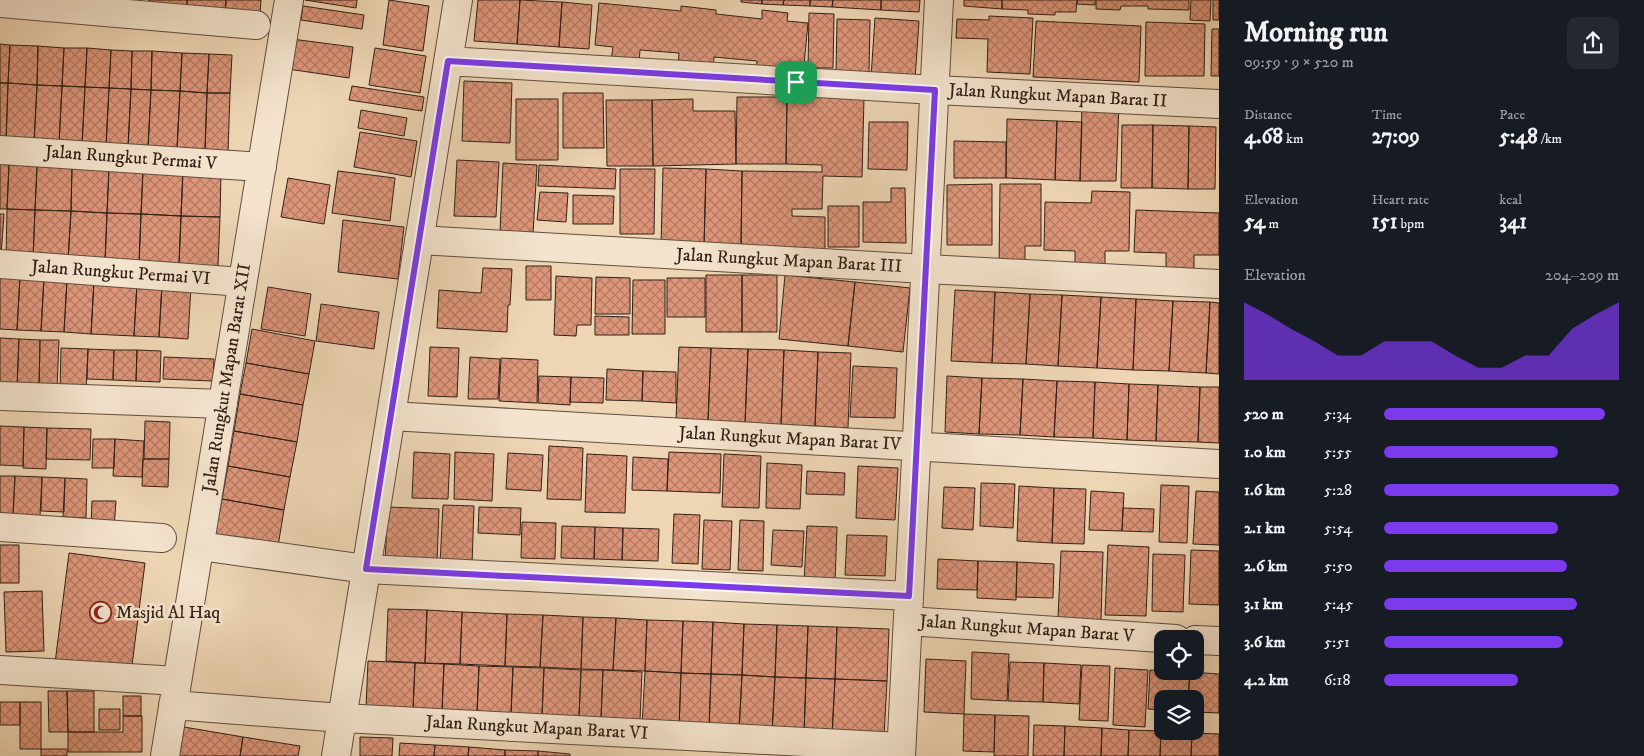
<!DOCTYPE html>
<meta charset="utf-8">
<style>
:root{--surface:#171b24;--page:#242831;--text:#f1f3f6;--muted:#9ea1a6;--accent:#7c3aed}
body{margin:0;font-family:"IM FELL DW Pica",serif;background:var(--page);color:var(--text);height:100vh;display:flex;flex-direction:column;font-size:19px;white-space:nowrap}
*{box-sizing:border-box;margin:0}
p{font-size:16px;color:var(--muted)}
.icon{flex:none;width:28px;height:28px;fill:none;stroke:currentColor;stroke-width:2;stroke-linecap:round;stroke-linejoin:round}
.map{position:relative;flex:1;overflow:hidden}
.panel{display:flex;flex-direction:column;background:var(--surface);width:425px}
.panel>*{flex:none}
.controls{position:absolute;left:1154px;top:630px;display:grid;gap:10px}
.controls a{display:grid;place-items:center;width:50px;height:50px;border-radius:10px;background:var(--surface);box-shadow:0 5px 20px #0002;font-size:25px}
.pin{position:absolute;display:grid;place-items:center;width:42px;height:42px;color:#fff;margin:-21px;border-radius:10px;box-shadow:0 2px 8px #0006}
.round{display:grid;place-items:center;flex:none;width:52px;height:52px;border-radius:10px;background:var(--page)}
.overview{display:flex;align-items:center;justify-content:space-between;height:85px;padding:0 25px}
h1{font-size:28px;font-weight:700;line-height:38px}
.metrics{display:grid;grid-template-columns:repeat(3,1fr);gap:8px;height:85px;padding:5px 25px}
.metrics div{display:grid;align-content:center}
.metrics b{font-size:21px;font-weight:700}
.metrics small{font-size:14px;font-weight:400}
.metrics p{font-size:14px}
.chart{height:140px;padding:10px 25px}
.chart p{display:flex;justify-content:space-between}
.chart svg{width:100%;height:90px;margin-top:5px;fill:var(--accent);opacity:.7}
ul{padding:0 25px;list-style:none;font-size:16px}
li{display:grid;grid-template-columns:80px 60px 1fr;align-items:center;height:38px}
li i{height:12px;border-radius:6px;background:var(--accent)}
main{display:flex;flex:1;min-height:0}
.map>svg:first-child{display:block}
.building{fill:url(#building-cross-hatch);stroke:#322017}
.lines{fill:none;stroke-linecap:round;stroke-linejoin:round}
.minor-casing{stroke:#614e3e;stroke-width:30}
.minor{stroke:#f4e4ce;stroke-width:28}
.route-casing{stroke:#fff;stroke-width:10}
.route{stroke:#7c3aed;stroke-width:6}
.labels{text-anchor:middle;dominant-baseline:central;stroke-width:5;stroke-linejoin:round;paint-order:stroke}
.street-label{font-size:18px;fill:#322017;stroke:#f4e4ce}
.poi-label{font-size:18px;fill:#322017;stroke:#f4e4ce;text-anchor:start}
</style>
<main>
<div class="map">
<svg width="1219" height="756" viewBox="0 0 1219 756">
<defs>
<pattern id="building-cross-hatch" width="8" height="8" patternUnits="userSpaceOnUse" patternTransform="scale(1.25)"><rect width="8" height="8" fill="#de967a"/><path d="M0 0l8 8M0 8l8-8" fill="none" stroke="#b57a63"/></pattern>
</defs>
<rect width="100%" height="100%" fill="#eed6b4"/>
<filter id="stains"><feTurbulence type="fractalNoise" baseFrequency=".004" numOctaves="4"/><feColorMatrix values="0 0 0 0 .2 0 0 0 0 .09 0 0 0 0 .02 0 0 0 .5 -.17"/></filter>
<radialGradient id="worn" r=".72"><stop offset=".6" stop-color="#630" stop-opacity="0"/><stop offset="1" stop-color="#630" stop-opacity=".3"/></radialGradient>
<path class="building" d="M149,0H187V10L148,9Z
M187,0H226L225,13L187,10Z
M226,0H261L260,14L225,13Z
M305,0H357L356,8Z
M389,0L429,6L423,51L383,45Z
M478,0H520L517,44L474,41Z
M520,0L562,2L559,47L517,44Z
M741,0H762V4L741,2Z
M762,0H784L783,5L762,4Z
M784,0H810V6L783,5Z
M810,0H833L832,7L810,6Z
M833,0H881V10L832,7Z
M881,0H920L919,12L881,10Z
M964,0H1002V9L964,6Z
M1002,0H1077L1076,12H1055V15L1028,14V10L1002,9Z
M1077,0H1095V5L1077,4Z
M1096,0H1189V10L1148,9V6H1121L1120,10L1096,9Z
M1191,0H1211L1210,21L1190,20Z
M1213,0H1219V20H1213Z
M562,2L592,5L589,49L559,47Z
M599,3L681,11V6L716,10V14L762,19V10L788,13L787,21L808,23L804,65L783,63L781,76L756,74L757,61L714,57L713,72L678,68L679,53L640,50L639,63L611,60L613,47L595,45Z
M303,6L364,15L362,29L301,20Z
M809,13L834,14L833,68H808Z
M989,16L1033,18L1030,74L987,72L988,39L956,38L957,19L989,20Z
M875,18L919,21L915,80L871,77Z
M837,19L870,20L869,74L836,73Z
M1036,21L1141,26L1139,82L1033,77Z
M1146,22L1205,24L1204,76H1145Z
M1212,29H1219V76H1211Z
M292,39L353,47L349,78L288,69Z
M0,44L10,45L8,83H0Z
M10,45L38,46L37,85L8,83Z
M38,46L64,48L62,86L37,85Z
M64,48H87L85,87L62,86Z
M87,48L111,50L109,88L85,87Z
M375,48L426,56L420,93L369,85Z
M111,50L132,51L131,89L109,88Z
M132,51H152L151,90L131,89Z
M152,51L182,53L180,91L151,90Z
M182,53L209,54L207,93L180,91Z
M209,54L232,55L230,93H207Z
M464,81L512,83L510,143L462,141Z
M0,83H8L6,142L0,141Z
M8,83L37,85L34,143L6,142Z
M37,85L62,86L59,144L34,143Z
M62,86L85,87L82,145L59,144Z
M352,86L424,97L422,111L349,100Z
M85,87L109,88L106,146L82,145Z
M109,88L131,89L128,147L106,146Z
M131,89L151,90L148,148L128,147Z
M151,90L180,91L177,149L148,148Z
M180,91L207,93L205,150L177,149Z
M207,93H230L228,152L205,150Z
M563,93H603L604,148H563Z
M737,97H787L786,164H736Z
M787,97L864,98L862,177L823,176L822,209H792V216L825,217V250L741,248L742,171L822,172V165L786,164Z
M516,99H558V160H516Z
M693,99V111H735L736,164L653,166L652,100Z
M606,100H652L653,166H607Z
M1082,103L1119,104L1116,181H1080Z
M361,110L407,118L404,136L358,128Z
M1007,119L1057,121L1055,180L1006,178Z
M1057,121L1082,122L1080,181L1055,180Z
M869,122H908L907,170L868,169Z
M1122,125H1153L1152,188H1121Z
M1153,125L1189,126L1188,189L1152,188Z
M1189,126L1216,127L1215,189H1188Z
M360,132L417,141L411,177L354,167Z
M954,141L1006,142V178H954Z
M457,160L499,162L496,217L454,216Z
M503,163L537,165L533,234L500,232Z
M0,164L9,165L7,209H0Z
M9,165L37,166L35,210L7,209Z
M539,165L616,169L615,189L538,186Z
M37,166L72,167L71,211L35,210Z
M72,167L109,168L107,213L71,211Z
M109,168L143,170L141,214L107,213Z
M663,168L706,169L704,247L661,245Z
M620,169H655L654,234H620Z
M706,169L742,171L741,248L704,247Z
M143,170L183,171L181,216L141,214Z
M183,171L221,173L220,217L181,216Z
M338,171L395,178L390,221L332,213Z
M288,178L330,185L324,224L281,217Z
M992,184V245H947V185Z
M1000,184H1041V246H1025V268H999Z
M891,188H905L906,243L863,242V202H891Z
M1092,191L1130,192L1129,251H1105V271L1075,270V251L1044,250L1045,202L1091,203Z
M540,192L568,193L566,222L537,220Z
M573,195L614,196L613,224H573Z
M828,206H859V247H828Z
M7,209L35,210L33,259H6Z
M35,210L71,211L68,261L33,259Z
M1136,210L1219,213V255H1194V270L1166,269V253L1134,252Z
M71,211L107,213L105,262L68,261Z
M107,213L141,214L139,264L105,262Z
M0,214H4L1,256H0Z
M141,214L181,216L179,265L139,264Z
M181,216L220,217L218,266L179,265Z
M343,220L404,227L398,279L338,272Z
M526,266H551V300H526Z
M483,268L512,269L510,305H508L507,332L437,328L439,290L481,293Z
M706,275H742V332H706Z
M742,275H777V332H742Z
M785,275L855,282L848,346L779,339Z
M0,276L20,277L17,330L0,329Z
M556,276L592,278L591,325H577L576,336L554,335Z
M20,277L44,278L41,331L17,330Z
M596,277L630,278V314H595Z
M44,278L67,280L64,332L41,331Z
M667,278H705V317H667Z
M67,280L94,281L91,334L64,332Z
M633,280H665V334H632Z
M94,281L137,283L134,336L91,334Z
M855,282L910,288L903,352L848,346Z
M137,283L162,284L159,337L134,336Z
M162,284L191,286L188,339L159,337Z
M268,287L311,294L305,336L261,329Z
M955,290L995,292L992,363L951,361Z
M995,292L1030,294L1026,364L992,363Z
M1030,294L1062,295L1058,366L1026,364Z
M1062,295L1101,297L1097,368L1058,366Z
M1101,297L1136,299L1133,370L1097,368Z
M1136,299L1173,301L1169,371L1133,370Z
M1173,301L1210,302L1206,373L1169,371Z
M1210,302L1219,303V374L1206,373Z
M321,304L379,312L374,349L316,341Z
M595,316L629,317V335H595Z
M252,329L315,341L309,374L246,363Z
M0,338L19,339L17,388H0Z
M19,339L40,340L39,389L17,388Z
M40,340H59L57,389H39Z
M430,347L459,348L457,397L428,396Z
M679,347L711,348L708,422L676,421Z
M61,348L88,349L86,391L60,390Z
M711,348L748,349L745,424L708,422Z
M88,349L114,350L113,380L87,379Z
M748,349L784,350L781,425L745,424Z
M114,350H137L136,381L113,380Z
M137,350L161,351L160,382L136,381Z
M784,350L818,352L815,426L781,425Z
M818,352L851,353L848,428L815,426Z
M164,357L214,359L213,381L163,379Z
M470,357L500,359L498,399H468Z
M501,358L538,360L537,403L499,401Z
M246,363L309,374L303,405L240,394Z
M853,366L897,368L895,418L850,417Z
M607,369L643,371L642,401L606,400Z
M643,371L676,372V403L642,401Z
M539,376L571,377L570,405L538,403Z
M947,376L982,378L979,434L945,432Z
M571,377L604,378L603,403L570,402Z
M982,378L1023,379L1020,435L979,434Z
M1023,379L1057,381L1054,437L1020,435Z
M1057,381L1095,382L1093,438L1054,437Z
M1095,382L1129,384L1127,440L1093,438Z
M1129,384L1158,385L1156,441L1127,440Z
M1158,385L1200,387L1198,442L1156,441Z
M1200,387H1219V443L1198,442Z
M240,394L303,405L297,442L234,431Z
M145,421L170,422L169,459H144Z
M0,426L24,427L23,466L0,465Z
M24,427L47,428L46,469L23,468Z
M47,428L91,429L90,460L46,459Z
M234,431L297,442L290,477L228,466Z
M93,439H115L114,468H92Z
M115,439L144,441L142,477L113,476Z
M549,446L583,448L581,500L547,499Z
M414,452L450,454L448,499L412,498Z
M455,452L494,454L492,501L454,499Z
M669,452L721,454L720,493L667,491Z
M508,453L543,455L541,491L506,489Z
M587,454L627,456L625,513L585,512Z
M724,454L761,456L759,508L722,507Z
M633,457L668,459L667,491L632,490Z
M143,459H169L168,487L142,486Z
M767,463L802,465L800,509L766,508Z
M228,466L290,477L284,510L222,499Z
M858,466L898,468L895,520L856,518Z
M807,471L845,473L844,495L806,494Z
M0,476H15L13,515L0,516Z
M15,476L42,477L40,516L13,515Z
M42,477L65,478L64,512L41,511Z
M65,478L87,479L86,518L63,517Z
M981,483L1015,484L1013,528L980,526Z
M1161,485L1189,486L1187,543L1159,542Z
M1019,486L1054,488L1052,543L1017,541Z
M944,487L975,488L973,530L942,528Z
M1054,488L1086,489L1084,544L1052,543Z
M1091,491L1124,493L1122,531L1089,530Z
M1196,491L1219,492V545L1193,544Z
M222,499L284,510L277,552L214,541Z
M92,501H116L114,528L91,527Z
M443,505L474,506L472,565L440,564Z
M388,507L439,509L437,562L385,560Z
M479,507L521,508L520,535L478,533Z
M1123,508L1154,509L1153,532L1122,531Z
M674,514L700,515L698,564L672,563Z
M704,520L732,521L730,570L702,569Z
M740,520L764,521L763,571L738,570Z
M522,522L556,523L555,559L521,558Z
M562,526L595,527L594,559L561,558Z
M807,526L837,527L835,583L804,582Z
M595,527L623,528L622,560L594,559Z
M623,528L659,529L658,561L622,560Z
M773,530L804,531L802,567L771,565Z
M847,535L887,536L885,576L845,575Z
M0,545H19V583H0Z
M1108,545L1149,547L1146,616L1105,615Z
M1191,550L1219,551V605L1189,604Z
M1061,551L1103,552L1101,620L1058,618Z
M69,553L145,563L131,673L55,663Z
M1153,554L1185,555L1183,612L1152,611Z
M938,559L978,561L977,590L937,589Z
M978,561L1017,562L1016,600L977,598Z
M1017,562L1054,564L1053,598L1016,597Z
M42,591L44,651L6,652L4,592Z
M388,609L427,610L425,663L386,661Z
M427,610L462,612L460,664L425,663Z
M462,612L507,614L505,666L460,664Z
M507,614L543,615L540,667L505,666Z
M543,615L583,617L581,669L540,667Z
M583,617L616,618L613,670L581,669Z
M616,618L647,620L645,671L613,670Z
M647,620L683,621L681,673L645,671Z
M683,621L713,622L711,674L681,673Z
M713,622L744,624L742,675L711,674Z
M744,624L777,625L775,677L742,675Z
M777,625L808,626L806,678L775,677Z
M808,626L837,627L835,679L806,678Z
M837,627L889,629L887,681L835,679Z
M972,652L1009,654L1007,701L971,699Z
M926,659L966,661L964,714L924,712Z
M368,661L415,663L413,710L366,708Z
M1010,662L1044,663L1043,702L1008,701Z
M415,663L444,664L442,711L413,710Z
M1044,663L1081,665L1079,704L1043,702Z
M444,664L479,666L477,713L442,711Z
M1082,665L1110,666L1108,721L1079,720Z
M479,666L513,667L511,714L477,713Z
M513,667L544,668L542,716L511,714Z
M544,668L581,670L579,717L542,716Z
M1115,668L1148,670L1145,727L1113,725Z
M581,670H603L601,718L579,717Z
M603,670L642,672L640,720L601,718Z
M1150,670L1190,672L1188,699H1162V710L1148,709Z
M645,671L681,673L679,729L642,727Z
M1190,672L1219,674V713L1195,712V699H1188Z
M681,673L711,674L709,730L679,729Z
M711,674L742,675L739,731L709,730Z
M742,675L775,677L772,733L739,731Z
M775,677L806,678L804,734L772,733Z
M806,678L835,679L832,735L804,734Z
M835,679L887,681L884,737L832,735Z
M48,691H67L68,732H49Z
M67,691H94V732H68Z
M123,696H141V716H123Z
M0,702H20V725H0Z
M20,702H41V749H20Z
M99,709H120V730H99Z
M964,714L995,715L994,752L963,751Z
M995,715L1029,716L1028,756H994Z
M123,716H142V752H68V732H123Z
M1034,725L1065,726L1064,756H1033Z
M1065,726L1102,728L1101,756H1064Z
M184,727L243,737L240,756H179Z
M1102,728L1129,730L1128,756H1101Z
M1129,730L1161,731L1160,756H1128Z
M1161,731L1192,733L1191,756H1160Z
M1192,733L1219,734V756H1191Z
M243,737L300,746L298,756H240Z
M360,737L393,738L392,756H360Z
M400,743L435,745L434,756H399Z
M435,745L469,747L468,756H434Z
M469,747L505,750V756H468Z
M41,749H67V756H41Z
M505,750L538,751V756H505Z
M538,751L570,754V756H538Z"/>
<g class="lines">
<defs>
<path id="minor" d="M0,3L256,25
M448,61L935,90L1219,104
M0,150L262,167
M419,240L926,269L1219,284
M0,264L242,282
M0,396L223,404
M391,416L1219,464
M0,527L162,538
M200,546L366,569L909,596
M908,621L1176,639
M1195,640L1219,641
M0,670L177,681
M173,705L342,718L901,747
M165,756L289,0
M336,756L458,0
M901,756L939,0"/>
</defs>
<use href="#minor" class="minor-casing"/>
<use href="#minor" class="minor"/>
</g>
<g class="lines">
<defs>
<path id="route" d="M448,61L935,90L909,596L366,569Z"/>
</defs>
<use href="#route" class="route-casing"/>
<use href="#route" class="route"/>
</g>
<defs>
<symbol id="mosque-ring" viewBox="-11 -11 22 22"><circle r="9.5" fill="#f4e4ce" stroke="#8f2418" stroke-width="1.5"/><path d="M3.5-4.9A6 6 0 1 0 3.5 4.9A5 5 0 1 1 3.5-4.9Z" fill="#8f2418"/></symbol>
</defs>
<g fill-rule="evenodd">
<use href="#mosque-ring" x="88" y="600" width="25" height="25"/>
</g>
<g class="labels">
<g class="street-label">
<text transform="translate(1058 96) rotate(3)">Jalan Rungkut Mapan Barat II</text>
<text transform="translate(131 158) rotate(4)">Jalan Rungkut Permai V</text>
<text transform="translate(789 261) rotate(3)">Jalan Rungkut Mapan Barat III</text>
<text transform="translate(121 273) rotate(4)">Jalan Rungkut Permai VI</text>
<text transform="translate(227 378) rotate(-81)">Jalan Rungkut Mapan Barat XII</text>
<text transform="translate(790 439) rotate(3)">Jalan Rungkut Mapan Barat IV</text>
<text transform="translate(1027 629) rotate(4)">Jalan Rungkut Mapan Barat V</text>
<text transform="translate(537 728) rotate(3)">Jalan Rungkut Mapan Barat VI</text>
</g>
<g class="poi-label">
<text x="116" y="613">Masjid Al Haq</text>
</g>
</g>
<rect width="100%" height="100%" filter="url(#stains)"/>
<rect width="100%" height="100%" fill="url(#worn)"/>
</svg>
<div class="controls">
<a><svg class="icon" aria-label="locate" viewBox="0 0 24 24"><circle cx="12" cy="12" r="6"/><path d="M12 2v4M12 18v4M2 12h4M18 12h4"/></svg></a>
<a><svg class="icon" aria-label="layers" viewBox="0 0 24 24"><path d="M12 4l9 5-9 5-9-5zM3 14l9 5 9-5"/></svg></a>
</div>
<div class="pin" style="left:796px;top:82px;background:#1e9e55"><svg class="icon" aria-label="arrive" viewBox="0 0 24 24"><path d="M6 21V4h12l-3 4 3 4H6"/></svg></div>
</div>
<section class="panel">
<div class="overview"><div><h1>Morning run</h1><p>09:59 · 9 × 520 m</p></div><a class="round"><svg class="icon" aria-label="share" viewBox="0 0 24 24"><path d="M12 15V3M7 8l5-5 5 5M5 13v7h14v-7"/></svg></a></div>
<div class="metrics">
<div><p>Distance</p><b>4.68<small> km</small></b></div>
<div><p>Time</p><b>27:09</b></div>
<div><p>Pace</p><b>5:48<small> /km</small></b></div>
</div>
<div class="metrics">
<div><p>Elevation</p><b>54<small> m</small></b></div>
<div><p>Heart rate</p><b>151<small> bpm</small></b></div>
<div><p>kcal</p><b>341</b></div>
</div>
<div class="chart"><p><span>Elevation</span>204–209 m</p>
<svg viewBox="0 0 160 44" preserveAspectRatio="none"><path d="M0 44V6L10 12L20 19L30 25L40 32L50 32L60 25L70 25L80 25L90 32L100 38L110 38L120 32L130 32L140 19L150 12L160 6V44z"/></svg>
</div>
<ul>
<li><b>520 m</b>5:34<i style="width:94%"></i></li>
<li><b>1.0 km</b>5:55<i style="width:74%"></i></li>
<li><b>1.6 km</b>5:28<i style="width:100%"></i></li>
<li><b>2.1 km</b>5:54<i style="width:74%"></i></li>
<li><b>2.6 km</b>5:50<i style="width:78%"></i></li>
<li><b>3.1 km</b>5:45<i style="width:82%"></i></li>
<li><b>3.6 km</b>5:51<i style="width:76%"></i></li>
<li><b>4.2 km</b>6:18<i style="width:57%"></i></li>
</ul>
</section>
</main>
